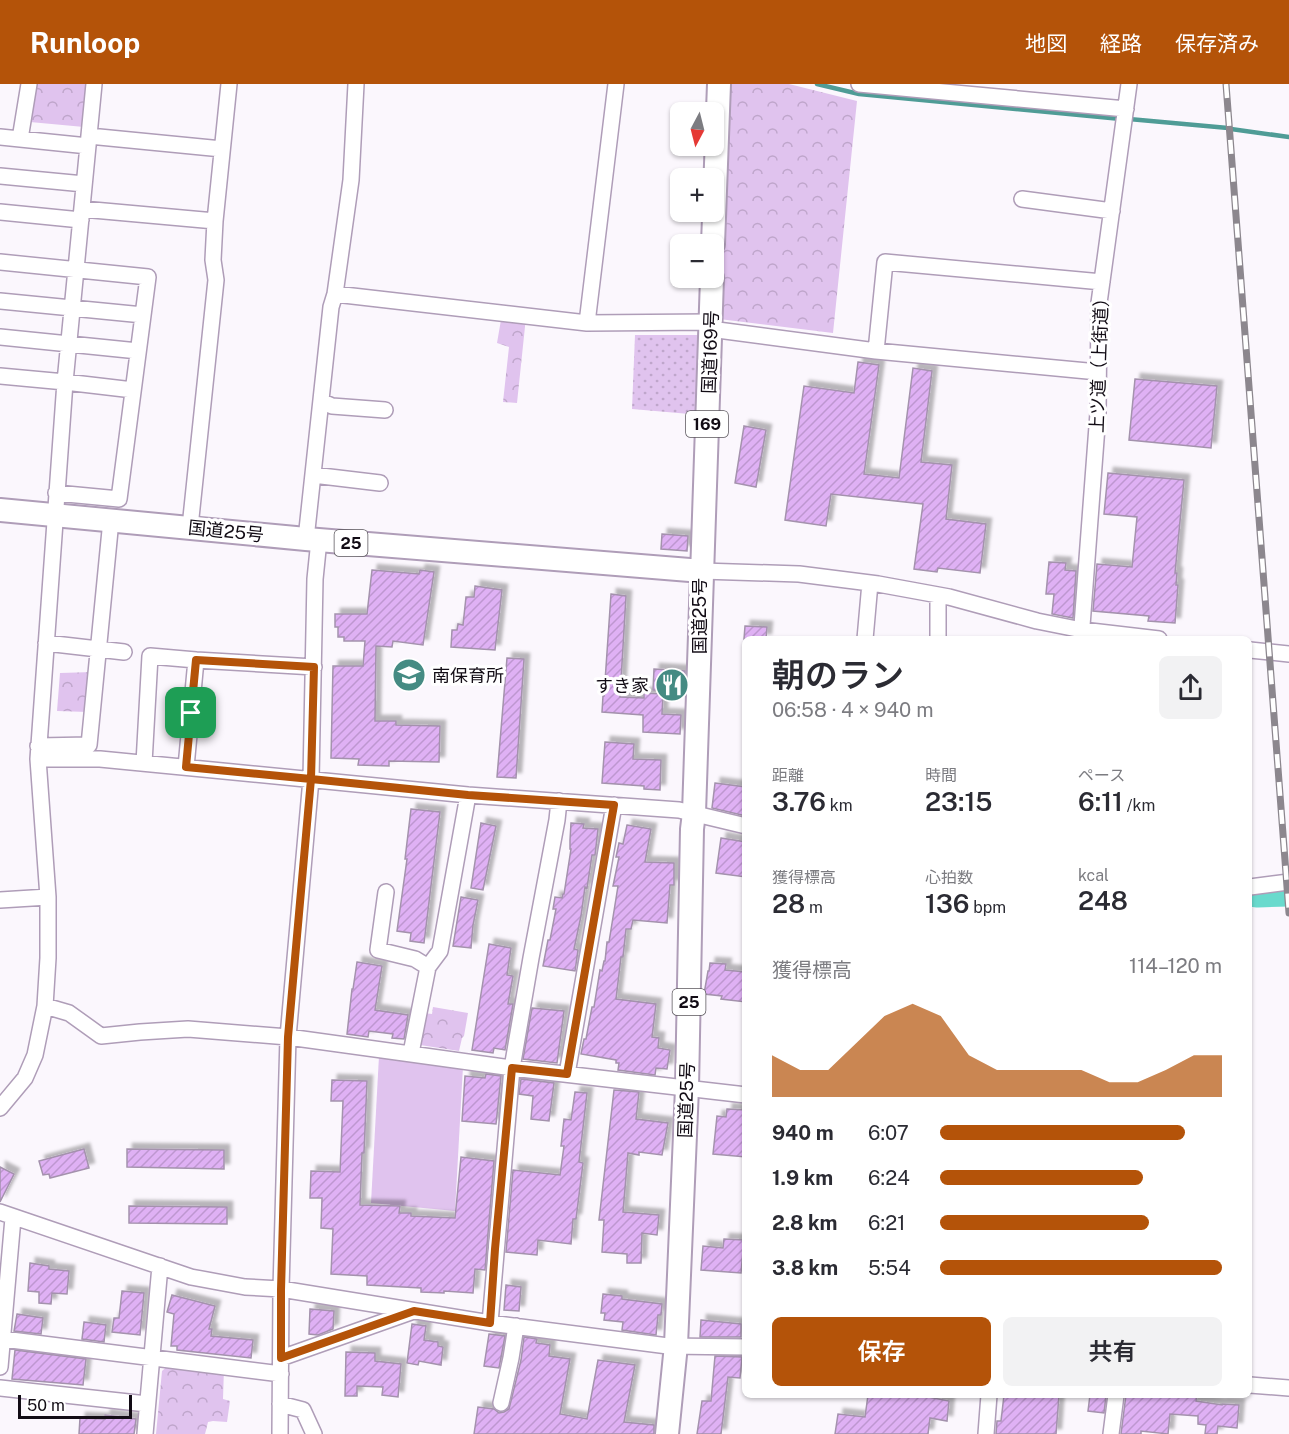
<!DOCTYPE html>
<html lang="ja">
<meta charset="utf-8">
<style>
:root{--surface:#fff;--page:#f2f2f3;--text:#2b2b33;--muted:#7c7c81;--accent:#b45309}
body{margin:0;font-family:"Public Sans","Noto Sans JP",sans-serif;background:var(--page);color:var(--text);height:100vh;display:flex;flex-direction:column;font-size:22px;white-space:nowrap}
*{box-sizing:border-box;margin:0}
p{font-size:20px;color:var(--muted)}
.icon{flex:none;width:33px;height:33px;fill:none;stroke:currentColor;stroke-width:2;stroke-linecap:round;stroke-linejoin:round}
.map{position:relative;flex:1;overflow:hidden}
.drawer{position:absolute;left:742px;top:552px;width:510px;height:762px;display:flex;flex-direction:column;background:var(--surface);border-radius:9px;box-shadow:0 2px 4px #0004}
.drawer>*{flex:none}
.needle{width:39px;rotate:187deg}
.tools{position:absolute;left:670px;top:18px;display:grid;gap:12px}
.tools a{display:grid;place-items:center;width:54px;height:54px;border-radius:9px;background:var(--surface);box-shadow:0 2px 4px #0004;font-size:30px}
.scale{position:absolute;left:18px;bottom:15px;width:114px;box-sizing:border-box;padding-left:6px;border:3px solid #120c15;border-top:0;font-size:16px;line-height:21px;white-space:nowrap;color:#120c15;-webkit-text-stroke:4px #fff;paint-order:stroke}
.pin{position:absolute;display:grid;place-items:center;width:51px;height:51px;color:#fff;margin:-26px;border-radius:12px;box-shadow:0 3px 9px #0006}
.round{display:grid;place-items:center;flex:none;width:63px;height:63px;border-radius:9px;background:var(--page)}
.head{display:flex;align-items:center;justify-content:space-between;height:102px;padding:0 30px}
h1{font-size:33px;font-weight:600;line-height:45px}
.stats{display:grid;grid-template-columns:repeat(3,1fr);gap:9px;height:102px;padding:6px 30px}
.stats div{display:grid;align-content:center}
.stats b{font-size:26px;font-weight:600}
.stats small{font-size:16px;font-weight:400}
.stats p{font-size:16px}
.chart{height:168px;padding:12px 30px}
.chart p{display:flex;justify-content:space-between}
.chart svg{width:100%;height:108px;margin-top:6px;fill:var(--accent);opacity:.7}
.cta{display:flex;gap:12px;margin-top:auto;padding:12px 30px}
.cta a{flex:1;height:69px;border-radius:9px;background:var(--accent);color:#fff;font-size:24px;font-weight:600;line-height:69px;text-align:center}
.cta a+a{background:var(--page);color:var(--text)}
ul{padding:0 30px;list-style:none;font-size:20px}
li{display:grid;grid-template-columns:96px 72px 1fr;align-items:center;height:45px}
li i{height:15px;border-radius:8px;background:var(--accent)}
header{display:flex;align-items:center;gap:36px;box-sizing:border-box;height:84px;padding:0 30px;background:var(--accent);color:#fff}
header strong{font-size:28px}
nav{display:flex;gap:33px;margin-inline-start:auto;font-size:21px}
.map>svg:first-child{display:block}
.grass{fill:url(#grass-dots)}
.park{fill:url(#park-crowns)}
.pitch{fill:#e0c3ee}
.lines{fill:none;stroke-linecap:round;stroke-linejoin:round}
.stream{stroke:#4f9c96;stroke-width:4.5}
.river{stroke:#69dacd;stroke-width:27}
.building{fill:url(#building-hatch);stroke:#a492ad;stroke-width:1.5;filter:url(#shadow)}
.minor-casing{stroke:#af9db8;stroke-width:18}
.highway-casing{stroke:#af9db8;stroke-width:26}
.minor{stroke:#fff;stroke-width:15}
.highway{stroke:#fff;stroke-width:22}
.rail-casing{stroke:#8c878e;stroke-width:7}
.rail{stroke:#fff;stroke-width:4.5;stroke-dasharray:14;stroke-linecap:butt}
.route-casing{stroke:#fff;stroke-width:12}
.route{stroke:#b45309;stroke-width:8}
.labels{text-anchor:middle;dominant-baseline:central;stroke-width:6;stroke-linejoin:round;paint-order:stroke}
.shield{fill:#fff;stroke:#59555b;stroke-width:1.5}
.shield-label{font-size:16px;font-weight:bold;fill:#120c15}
.street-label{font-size:18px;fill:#120c15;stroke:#fff}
.poi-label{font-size:18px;fill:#120c15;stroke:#fff;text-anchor:start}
</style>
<header>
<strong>Runloop</strong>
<nav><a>地図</a><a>経路</a><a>保存済み</a></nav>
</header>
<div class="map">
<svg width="1289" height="1350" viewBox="0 0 1289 1350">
<defs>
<pattern id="grass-dots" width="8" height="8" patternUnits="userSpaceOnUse" patternTransform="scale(1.5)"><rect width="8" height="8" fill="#e0c3ee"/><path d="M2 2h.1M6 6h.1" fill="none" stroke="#bfa6cb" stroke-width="1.8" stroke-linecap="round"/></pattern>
<pattern id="park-crowns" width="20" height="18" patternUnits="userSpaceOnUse" patternTransform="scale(1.5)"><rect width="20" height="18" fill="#e0c3ee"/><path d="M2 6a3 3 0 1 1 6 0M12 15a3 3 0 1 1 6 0" fill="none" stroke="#bfa6cb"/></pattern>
<pattern id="building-hatch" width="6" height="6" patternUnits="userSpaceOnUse" patternTransform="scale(1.5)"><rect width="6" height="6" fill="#dfb1f4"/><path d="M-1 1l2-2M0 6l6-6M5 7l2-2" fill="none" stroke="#be97d0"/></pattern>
<filter id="shadow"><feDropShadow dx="5.5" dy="-5.5" stdDeviation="1.5" flood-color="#0004"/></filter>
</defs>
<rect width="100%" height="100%" fill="#fbf7fd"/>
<path class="grass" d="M635,251H703L701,331L632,325Z"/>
<path class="park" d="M34,0H88L84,43L30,38Z
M729,0H789L857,17L833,249L719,235Z
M502,230L526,233L517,319L503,318L509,263L497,259Z
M93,588L88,628L57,627L60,589Z
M433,923L468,929L464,952L462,954L459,967L420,961L424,929L432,930Z
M171,1279L224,1284L223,1315L230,1317L227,1338L213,1337L208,1338L205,1350H156L162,1287Z"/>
<path class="pitch" d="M379,972L463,982L455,1127L371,1119Z"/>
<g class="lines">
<path class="stream" d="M817,0L859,10L1121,35
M1129,35L1228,44
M1231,45L1289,53"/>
<path class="river" d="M1250,809L1258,810L1289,809"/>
</g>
<path class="building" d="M858,278L879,281L864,390L899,394L913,284L932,287L921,378L952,381L946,435L986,440L980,489L938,484L937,488L914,485L923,420L831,410L826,442L785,436L804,302L854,309Z
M1135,295L1217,302L1211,364L1129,356Z
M744,342L766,346L756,403L735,399Z
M1108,389L1184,396L1175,489H1177L1176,501H1178L1175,539L1148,537L1149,532L1093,527L1097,480L1132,483L1137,433L1104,430Z
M662,450L688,452L687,467L661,465Z
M1049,478L1066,479L1065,486L1076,487L1073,534L1052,530L1054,510H1046Z
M372,486L419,490L420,486L434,488L423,561L393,557L392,563L376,562L375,637H396V641L440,642L439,678L389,677V682L358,681L359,675L331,674L333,582H363L365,557H344V553H338V543H335V530H367Z
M475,502L502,506L495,566L451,563L452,546H457L458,540L463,541L466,513H474Z
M611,510L626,512L620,613L644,614V609L663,610L662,630L681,631L680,650L643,648V631L602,628L603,612H604Z
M745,542L767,543L766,555H744Z
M507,574L524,575L516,694L497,693Z
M654,585L685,587L684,607L653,606Z
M605,658L634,660L633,675L661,676L660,706L644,705V702L602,699Z
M715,699L746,703V732L712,724Z
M411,725L440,728L424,859L410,857L411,849L397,847L407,775H405Z
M481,739L496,742L483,806L471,804Z
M571,739L584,740L583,744L598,745L595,771H592L587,804L585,803L581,832L574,865L578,866L575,887L543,882L548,856H550L556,825H553L555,813L562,814L563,810H564L571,765H570V756Z
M627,741L651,745L645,778L674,779V801H670L667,839L633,836L631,845H626L623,873H621L616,915L656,920L652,953L659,954L658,964L670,966L667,985L656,984L655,991L618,986L619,979H616V976L581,970L584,955H586L592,923H594L600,886L602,887L604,877H605L607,858H609L618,802H613L619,773H616L619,759L623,760Z
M721,754L746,758V793L716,789Z
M461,813L478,816L473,841L471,864L453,862Z
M489,860L511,864L507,891L513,892L508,920H513L505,966L494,964L493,969L472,966Z
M357,878L382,882L375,926L408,931L404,955L392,954L393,950L369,947L368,953L347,950L352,905H353Z
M710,879L726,880L725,886L746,888V918L721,915L722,912L704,910L708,887H709Z
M532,924L564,927L557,979L523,975Z
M486,990L501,992L496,1040L462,1037L465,992L485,994Z
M521,995L554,999L549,1037L531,1035L533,1012L519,1010Z
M332,996L367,997L364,1069H362L360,1121L400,1122L399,1129H411V1132L455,1134L461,1073L494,1077L485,1186L475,1185L473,1209L444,1207V1209L421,1208V1204L367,1201V1192L331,1190L333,1145L321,1144L322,1114H310L311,1087L340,1088L343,1017H331Z
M614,1006L639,1008L636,1035L668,1039L662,1071L639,1068V1071L628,1069L623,1128L659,1131L657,1151L642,1149L641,1179H627V1170L602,1168L604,1136H599Z
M575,1008L587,1009L579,1078L583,1079L576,1135H573L571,1160L538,1156L537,1171L506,1168L513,1086L560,1091L564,1062H561L564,1035L571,1036Z
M727,1025L746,1026V1073L713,1070L717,1032L726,1033Z
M84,1065L89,1084L50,1094L49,1090L43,1091L39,1077Z
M127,1065L224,1066V1085L127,1083Z
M0,1083L14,1090L0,1118Z
M129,1122L227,1123V1140L129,1139Z
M724,1155L744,1156L741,1189L701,1186L703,1162L723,1164Z
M30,1179L49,1182V1185L69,1187L67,1210L52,1209L51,1220L39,1219V1208L28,1207Z
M506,1201L521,1203L519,1227L504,1226Z
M122,1207L144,1209L140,1251L112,1248L114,1234H119Z
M603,1210L622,1212V1215L662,1220L661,1231H658L656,1251L622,1246L623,1238L604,1236L605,1229H601Z
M172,1211L215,1222L209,1245H212L211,1252L253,1256L251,1274L177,1266V1262H171L174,1230L167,1228Z
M310,1225L334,1227L333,1245L318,1251L309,1250Z
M17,1230L43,1234L41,1250L14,1247Z
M701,1236L741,1240V1253H700Z
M84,1238L106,1241L104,1258L82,1255Z
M412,1240L426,1242L424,1256L438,1258V1262L443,1263L441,1281L419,1277L418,1281L407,1279Z
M489,1250L505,1252L499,1284L484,1282Z
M524,1253L537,1255L536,1259L550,1261L549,1272L570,1275L560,1330L587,1335L598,1276L635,1281L624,1338L654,1341V1350H474L478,1323L494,1325L499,1329L504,1328L509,1325L521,1276Z
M15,1266L86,1275L83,1301L12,1295Z
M346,1268L375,1269V1277L401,1280L398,1313L382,1311L383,1303L357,1302V1312H345Z
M715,1272L742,1273L740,1294L728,1293L721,1350H697L702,1317H711Z
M868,1311H918L949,1317L947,1337L930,1334L928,1350H835L838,1330L865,1333Z
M1004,1311H1059L1056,1350H996L997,1337H1001Z
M1090,1311H1106L1104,1329L1088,1327Z
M1126,1311H1197L1196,1317L1222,1321V1320L1239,1321L1237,1344L1218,1342L1217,1350H1205L1206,1341L1198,1340V1332L1170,1330L1168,1350L1141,1347V1350H1121Z
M105,1331L136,1335L134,1350H79L80,1334L105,1335Z"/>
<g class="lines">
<defs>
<path id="minor" d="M859,0L1126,25
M89,52L222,65
M0,53L88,62
M20,55L29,0
M0,92L84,100
M1022,115L1112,127
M82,125L215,137
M0,128L81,136
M0,178L148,193L119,415L56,409
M335,210L587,239L711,238
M0,217L143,231
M587,239L616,0
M710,245L876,267L1098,288
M0,253L138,267
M876,267L885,178L1102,198
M0,292L65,298L133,306
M321,317L332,322L385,326
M313,391L380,399
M190,443L216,196L213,176L215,137L229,0
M306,455L331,223L335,210L351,96L356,0
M702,487L799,490L878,500L949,513L1037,537L1082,546L1159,555
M938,511V555
M865,555L870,499
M1081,555L1098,329L1099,219L1129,0
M46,559L124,568
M1250,566L1289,570
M38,662L89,661L111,436
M38,675H100L468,711L679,726L746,742
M144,679L150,572L196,576
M186,683L196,576L314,583
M1250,803L1289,798
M386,808L378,866L415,875L428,883
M0,816L48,813
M45,922L69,929L101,952L140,948L188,945L288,953L512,984L746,1011
M411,969L428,883L440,867L468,711
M567,990L614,721
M0,1024L25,994L35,971L45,922L48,874V813L38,675L65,298L94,0
M0,1128L191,1193L245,1203L281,1205L490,1239L668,1262L746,1263
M490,1239L512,984L531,874L557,736L559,717
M3,1255L281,1290
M281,1274L411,1228
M0,1283L13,1134
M1250,1301L1289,1304
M0,1304L147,1320
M501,1319L511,1274L516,1242
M280,1320L303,1326L314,1350
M145,1350L160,1182
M280,1350L281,1205L288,953L311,695L315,495L319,456
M986,1350L989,1311
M1111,1350L1116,1311"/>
<path id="highway" d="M713,160L719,0
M0,426L306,455L702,487
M667,1350L676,1261L687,1004L692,745L694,729L712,194"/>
</defs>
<use href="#minor" class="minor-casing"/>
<use href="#highway" class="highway-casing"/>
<use href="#minor" class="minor"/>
<use href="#highway" class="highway"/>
<defs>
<path id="rail" d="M1226,0L1289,829"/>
</defs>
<use href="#rail" class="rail-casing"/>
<use href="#rail" class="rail"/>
</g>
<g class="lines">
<defs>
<path id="route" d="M191,629L186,683L311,695L288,953L281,1206V1274L414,1227L490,1239L495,1165L512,984L567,990L614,721L468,711L311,695L314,583L196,576L191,629"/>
</defs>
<use href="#route" class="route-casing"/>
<use href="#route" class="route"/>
</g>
<defs>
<symbol id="school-disc" viewBox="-11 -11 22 22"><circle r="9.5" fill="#458b83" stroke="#fff"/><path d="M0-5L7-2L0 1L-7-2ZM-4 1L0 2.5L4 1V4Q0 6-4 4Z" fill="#fff"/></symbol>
<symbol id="restaurant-disc" viewBox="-11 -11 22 22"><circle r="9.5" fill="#458b83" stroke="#fff"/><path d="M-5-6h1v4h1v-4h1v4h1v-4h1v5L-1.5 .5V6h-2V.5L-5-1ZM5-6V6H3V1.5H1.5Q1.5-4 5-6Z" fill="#fff"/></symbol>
</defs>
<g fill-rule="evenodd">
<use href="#school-disc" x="390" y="572" width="38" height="38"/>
<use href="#restaurant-disc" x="653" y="582" width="38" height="38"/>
</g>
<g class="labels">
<g class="shield">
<rect x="686" y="327" width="42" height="26" rx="4.5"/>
<rect x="334.5" y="446" width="33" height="26" rx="4.5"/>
<rect x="672.5" y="905" width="33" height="26" rx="4.5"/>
</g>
<g class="shield-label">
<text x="707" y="340">169</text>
<text x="351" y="459">25</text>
<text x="689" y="918">25</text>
</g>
<g class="street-label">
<text transform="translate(710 268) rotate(-88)">国道169号</text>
<text transform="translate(1099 277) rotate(-88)">上ツ道（上街道）</text>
<text transform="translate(226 447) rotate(6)">国道25号</text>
<text transform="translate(699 532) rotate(-90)">国道25号</text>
<text transform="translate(686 1016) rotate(-88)">国道25号</text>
</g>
<g class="poi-label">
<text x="432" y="591">南保育所</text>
<text x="649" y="601" text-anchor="end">すき家</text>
</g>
</g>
</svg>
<div class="tools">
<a><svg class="needle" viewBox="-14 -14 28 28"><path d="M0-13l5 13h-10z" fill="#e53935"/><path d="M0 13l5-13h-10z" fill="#7c7c81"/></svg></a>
<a>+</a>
<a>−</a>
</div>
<div class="scale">50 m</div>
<div class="pin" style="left:191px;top:629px;background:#1e9e55"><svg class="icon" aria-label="arrive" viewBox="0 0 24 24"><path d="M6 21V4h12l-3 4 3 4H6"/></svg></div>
<section class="drawer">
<div class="head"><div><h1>朝のラン</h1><p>06:58 · 4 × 940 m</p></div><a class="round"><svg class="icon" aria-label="share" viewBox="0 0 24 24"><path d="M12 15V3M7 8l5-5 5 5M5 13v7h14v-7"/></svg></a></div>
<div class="stats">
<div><p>距離</p><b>3.76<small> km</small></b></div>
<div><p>時間</p><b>23:15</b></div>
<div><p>ペース</p><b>6:11<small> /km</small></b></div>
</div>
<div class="stats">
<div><p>獲得標高</p><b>28<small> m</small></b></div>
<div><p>心拍数</p><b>136<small> bpm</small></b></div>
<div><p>kcal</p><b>248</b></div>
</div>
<div class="chart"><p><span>獲得標高</span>114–120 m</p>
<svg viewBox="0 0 160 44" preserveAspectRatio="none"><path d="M0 44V27L10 33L20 33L30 22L40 11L50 6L60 11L70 27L80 33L90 33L100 33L110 33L120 38L130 38L140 33L150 27L160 27V44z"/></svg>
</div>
<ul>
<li><b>940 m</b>6:07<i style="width:87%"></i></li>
<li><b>1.9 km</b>6:24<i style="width:72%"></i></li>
<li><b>2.8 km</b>6:21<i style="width:74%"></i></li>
<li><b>3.8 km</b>5:54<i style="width:100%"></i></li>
</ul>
<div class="cta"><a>保存</a><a>共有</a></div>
</section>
</div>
